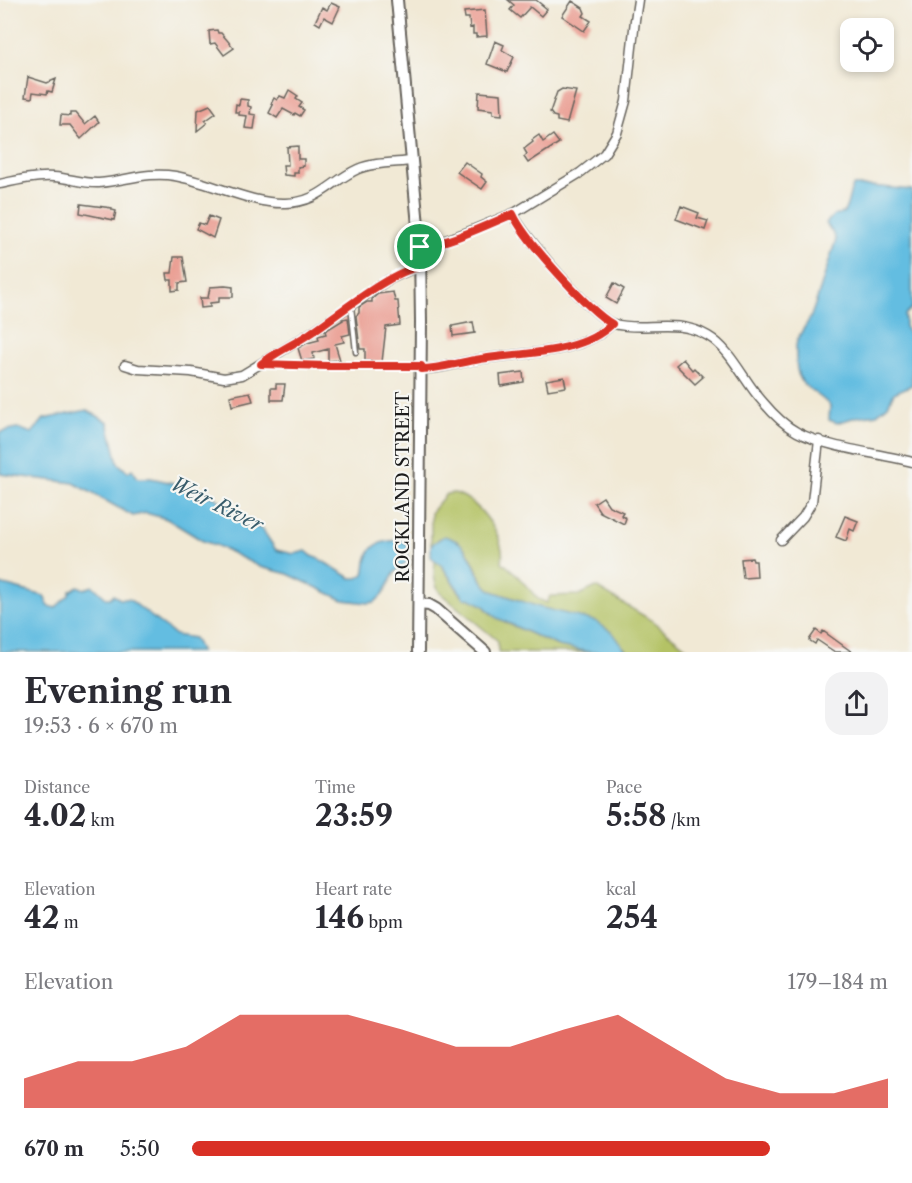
<!DOCTYPE html>
<meta charset="utf-8">
<style>
:root{--surface:#fff;--page:#f2f2f3;--text:#2b2b33;--muted:#7c7c81;--accent:#d93025}
body{margin:0;font-family:"Libre Caslon Text",serif;background:var(--page);color:var(--text);height:100vh;display:flex;flex-direction:column;font-size:22px;white-space:nowrap}
*{box-sizing:border-box;margin:0}
p{font-size:20px;color:var(--muted)}
.icon{flex:none;width:33px;height:33px;fill:none;stroke:currentColor;stroke-width:2;stroke-linecap:round;stroke-linejoin:round}
.map{position:relative;height:652px;overflow:hidden}
.drawer{display:flex;flex-direction:column;background:var(--surface);flex:1}
.drawer>*{flex:none}
.fabs{position:absolute;left:840px;top:18px;display:grid;gap:12px}
.fabs a{display:grid;place-items:center;width:54px;height:54px;border-radius:12px;background:var(--surface);box-shadow:0 3px 9px #0003;font-size:30px}
.pin{position:absolute;display:grid;place-items:center;width:51px;height:51px;color:#fff;margin:-26px;border:3px solid #fff;border-radius:50%;box-shadow:0 2px 6px #0007}
.round{display:grid;place-items:center;flex:none;width:63px;height:63px;border-radius:18px;background:var(--page)}
.head{display:flex;align-items:center;justify-content:space-between;height:102px;padding:0 24px}
h1{font-size:33px;font-weight:800;line-height:45px}
.metrics{display:grid;grid-template-columns:repeat(3,1fr);gap:9px;height:102px;padding:6px 24px}
.metrics div{display:grid;align-content:center}
.metrics b{font-size:30px;font-weight:800}
.metrics small{font-size:16px;font-weight:400}
.metrics p{font-size:16px}
.chart{height:168px;padding:12px 24px}
.chart p{display:flex;justify-content:space-between}
.chart svg{width:100%;height:108px;margin-top:6px;fill:var(--accent);opacity:.7}
ul{padding:0 24px;list-style:none;font-size:20px}
li{display:grid;grid-template-columns:96px 72px 1fr;align-items:center;height:45px}
li i{height:15px;border-radius:8px;background:var(--accent)}
.map>svg:first-child{display:block}
.green{fill:#b4c265;stroke:#686f40;stroke-width:1.5}
.water{fill:#63bde1;stroke:#406c7e;stroke-width:1.5}
.building{fill:#ea9d92}
.lines{fill:none;stroke-linecap:round;stroke-linejoin:round}
.lane-casing{stroke:#67645d;stroke-width:7}
.street-casing{stroke:#67645d;stroke-width:11}
.secondary-casing{stroke:#67645d;stroke-width:14}
.lane{stroke:#fff;stroke-width:4}
.street{stroke:#fff;stroke-width:8}
.secondary{stroke:#fff;stroke-width:10}
.route-casing{stroke:#fff;stroke-width:12}
.route{stroke:#d93025;stroke-width:8}
.labels{text-anchor:middle;dominant-baseline:central;stroke-width:4.5;stroke-linejoin:round;paint-order:stroke}
.street-label{font-size:18px;fill:#1c1c1c;stroke:#f6f6f2}
.water-label{font-size:20px;font-style:italic;fill:#385c6b;stroke:#f6f6f2}
</style>
<div class="map">
<svg width="912" height="652" viewBox="0 0 912 652">
<rect width="100%" height="100%" fill="#f6f6f2"/>
<filter id="ink" filterUnits="userSpaceOnUse"><feTurbulence type="fractalNoise" baseFrequency=".0167" numOctaves="2"/><feDisplacementMap in="SourceGraphic" scale="12" xChannelSelector="R" yChannelSelector="G"/><feConvolveMatrix kernelMatrix="1 2 1 2 8 2 1 2 1" color-interpolation-filters="sRGB"/></filter>
<filter id="wash" filterUnits="userSpaceOnUse"><feTurbulence type="fractalNoise" baseFrequency=".008" numOctaves="4" result="noise"/><feDisplacementMap in="SourceGraphic" scale="24" xChannelSelector="R" yChannelSelector="G"/><feGaussianBlur stdDeviation="1.35" result="paint"/><feColorMatrix in="noise" values="0 0 0 0 0 0 0 0 0 0 0 0 0 0 0 0 0 1.4 0 .05"/><feComposite in="paint" operator="in"/></filter>
<g filter="url(#wash)">
<rect width="100%" height="100%" fill="#f1e9d5"/>
<path class="green" d="M454,493C477,498 507,537 502,562L515,573L538,599L547,603L550,596L579,595L596,587L651,620L692,652H627L626,649L539,607L492,591C476,580 476,555 462,547C456,543 446,541 439,538L435,544L431,545V512L446,494Z
M435,560L442,566L460,594L483,605L490,613L507,623L558,646L590,652H498V641L440,593C433,582 434,573 435,560Z"/>
<path class="water" d="M853,186H871L912,190V308L905,315V326L909,334L912,335V385L894,393L888,405L877,414L856,417L837,423L829,420L830,406C822,395 801,388 798,373C796,368 795,346 797,341C800,332 807,325 811,316C820,292 827,266 836,240L834,235L826,223L833,216L844,212C849,204 848,195 853,186Z
M87,410L108,422L118,463L128,472L132,469L138,478H151L178,484L216,498L253,526L262,529L276,550L294,554L306,551L312,556L319,559L351,578H358L364,574C366,568 365,564 367,558C371,542 386,541 401,540L408,545V561L395,572L383,594L375,602L368,603L343,600L288,574L260,567L218,546L203,541L167,519L146,513L133,516L74,483L0,474V432L17,428L32,433L44,419Z
M444,536C477,543 470,576 492,591L539,607L595,621L613,633L627,652H590L558,646L497,618L483,605L469,598L465,599L442,566L431,557V545Z
M0,584L44,596L48,606L55,608L69,595L70,591L78,586L84,589L93,586L106,598H110L113,595L120,599H129L175,635L194,638L201,652H0Z"/>
<g id="blocks">
<path class="building" d="M508,0H536L547,9L541,16L530,7L520,18L510,10L514,5Z
M572,1L583,8L585,13L583,16L591,21L584,31L562,16Z
M331,3L340,7L333,22L324,17L320,25L315,22L322,7L327,10Z
M485,10L487,36L476,37V34H473V27L470,28L469,18H465L464,12Z
M217,30L218,33H221L234,48L224,55L215,43L210,44L209,31Z
M495,41L504,45L502,50L514,57L507,72L487,64Z
M28,77L47,83L56,79L52,92L48,91L47,94L33,92L32,98L25,97Z
M562,89L576,91L567,123L557,121V117L553,116L550,112L557,92Z
M289,90L298,96L296,99L302,103L299,107L304,110L300,116L295,113L294,115L283,109L277,118L269,113L273,105L271,104L274,98L277,100L280,96L285,98Z
M479,92L501,94L502,115L493,114V110L478,108Z
M240,99L248,100V106L251,107L250,114L256,115L254,129L245,128L247,116L239,115V112H235L236,104L239,105Z
M210,105L216,113L205,121L207,123L197,131L198,110Z
M70,113H76L85,124L95,116L99,122L81,139L70,125H60L61,115L70,116Z
M539,135L543,142L553,135L559,143L528,163L524,157L527,154L524,149L533,142L532,140Z
M298,146V159H304V166L298,167V173H294V176L284,175L283,165H288L287,147Z
M465,162L482,174L481,177L487,182L482,189L457,172Z
M81,204L112,208V210L116,211L114,220L80,213Z
M681,206L699,213L697,218L708,221L705,230L676,219Z
M209,216L219,220L213,238L196,229L199,223L205,225Z
M174,257H183L187,282L179,283V290L172,291V280H168L167,273H172Z
M614,283L624,289L616,304L606,298Z
M225,286L233,287V297H219V302L210,303V307L201,308L200,298H208L210,287Z
M393,292L395,301H398L400,325L386,327L382,362L365,361V349H360L356,316L359,313V307L367,302H372V299L378,294Z
M348,318L350,334L342,336L344,342L335,344L340,360L328,361V349L313,353L314,359L302,361L298,348L307,343L319,340L318,336L326,334L325,331L343,320L342,319Z
M473,322L475,333L453,336L452,326Z
M683,359L692,370L694,368L703,377L695,384L676,365Z
M523,372L524,382L501,386L500,375Z
M564,377L566,387L548,390L546,380Z
M276,384H285L283,400H271V388H276Z
M250,392L253,401L232,406L230,396Z
M603,497L609,506L623,512L621,515L626,518L624,524L600,512L594,503Z
M845,516L858,521L854,531L850,529L846,541L836,537Z
M752,558L753,561H756L757,577L743,578L741,559Z
M816,630L821,634L823,631L852,652H835L817,640L815,644L809,640Z"/>
</g>
</g>
<g filter="url(#ink)">
<use href="#blocks" fill-opacity="0" stroke="#67645d" stroke-width="1.5"/>
<g class="lines">
<defs>
<path id="lane" d="M351,306L356,352
M263,364L327,366H420"/>
<path id="street" d="M0,184C18,180 35,176 54,177C69,178 84,184 99,183C125,181 148,171 175,176C210,182 251,204 285,203C319,203 331,181 358,169C374,162 395,163 412,161
M513,214C522,234 594,319 614,324C645,332 675,317 708,336C732,350 744,382 763,402C773,414 784,425 797,432C827,448 878,453 912,462
M420,247L430,246L465,233L516,212L580,173L604,154L617,133L626,101L635,20L638,0
M125,365L138,369L191,372L224,378L242,375L306,336L388,280L414,268L420,267
M421,369C439,370 457,363 475,360C517,352 581,356 612,324
M781,540L803,517L812,502L819,440"/>
<path id="secondary" d="M397,0L420,247L421,322L418,652
M419,604L429,605L436,609L485,652"/>
</defs>
<use href="#lane" class="lane-casing"/>
<use href="#street" class="street-casing"/>
<use href="#secondary" class="secondary-casing"/>
<use href="#lane" class="lane"/>
<use href="#street" class="street"/>
<use href="#secondary" class="secondary"/>
</g>
</g>
<g class="lines" filter="url(#ink)">
<defs>
<path id="route" d="M513,214C524,239 588,310 612,324C580,356 517,352 475,360C457,363 439,369 421,369V366H327L261,364C276,352 293,345 309,334C335,317 392,270 420,267V247C447,244 487,225 513,214Z"/>
</defs>
<use href="#route" class="route-casing"/>
<use href="#route" class="route"/>
</g>
<g class="labels">
<g class="street-label">
<text transform="translate(403 487) rotate(-90)">ROCKLAND STREET</text>
</g>
<g class="water-label">
<text transform="translate(217 504) rotate(26)">Weir River</text>
</g>
</g>
</svg>
<div class="fabs">
<a><svg class="icon" aria-label="locate" viewBox="0 0 24 24"><circle cx="12" cy="12" r="6"/><path d="M12 2v4M12 18v4M2 12h4M18 12h4"/></svg></a>
</div>
<div class="pin" style="left:420px;top:247px;background:#1e9e55"><svg class="icon" aria-label="arrive" viewBox="0 0 24 24"><path d="M6 21V4h12l-3 4 3 4H6"/></svg></div>
</div>
<section class="drawer">
<div class="head"><div><h1>Evening run</h1><p>19:53 · 6 × 670 m</p></div><a class="round"><svg class="icon" aria-label="share" viewBox="0 0 24 24"><path d="M12 15V3M7 8l5-5 5 5M5 13v7h14v-7"/></svg></a></div>
<div class="metrics">
<div><p>Distance</p><b>4.02<small> km</small></b></div>
<div><p>Time</p><b>23:59</b></div>
<div><p>Pace</p><b>5:58<small> /km</small></b></div>
</div>
<div class="metrics">
<div><p>Elevation</p><b>42<small> m</small></b></div>
<div><p>Heart rate</p><b>146<small> bpm</small></b></div>
<div><p>kcal</p><b>254</b></div>
</div>
<div class="chart"><p><span>Elevation</span>179–184 m</p>
<svg viewBox="0 0 160 44" preserveAspectRatio="none"><path d="M0 44V32L10 25L20 25L30 19L40 6L50 6L60 6L70 12L80 19L90 19L100 12L110 6L120 19L130 32L140 38L150 38L160 32V44z"/></svg>
</div>
<ul>
<li><b>670 m</b>5:50<i style="width:83%"></i></li>
</ul>
</section>
